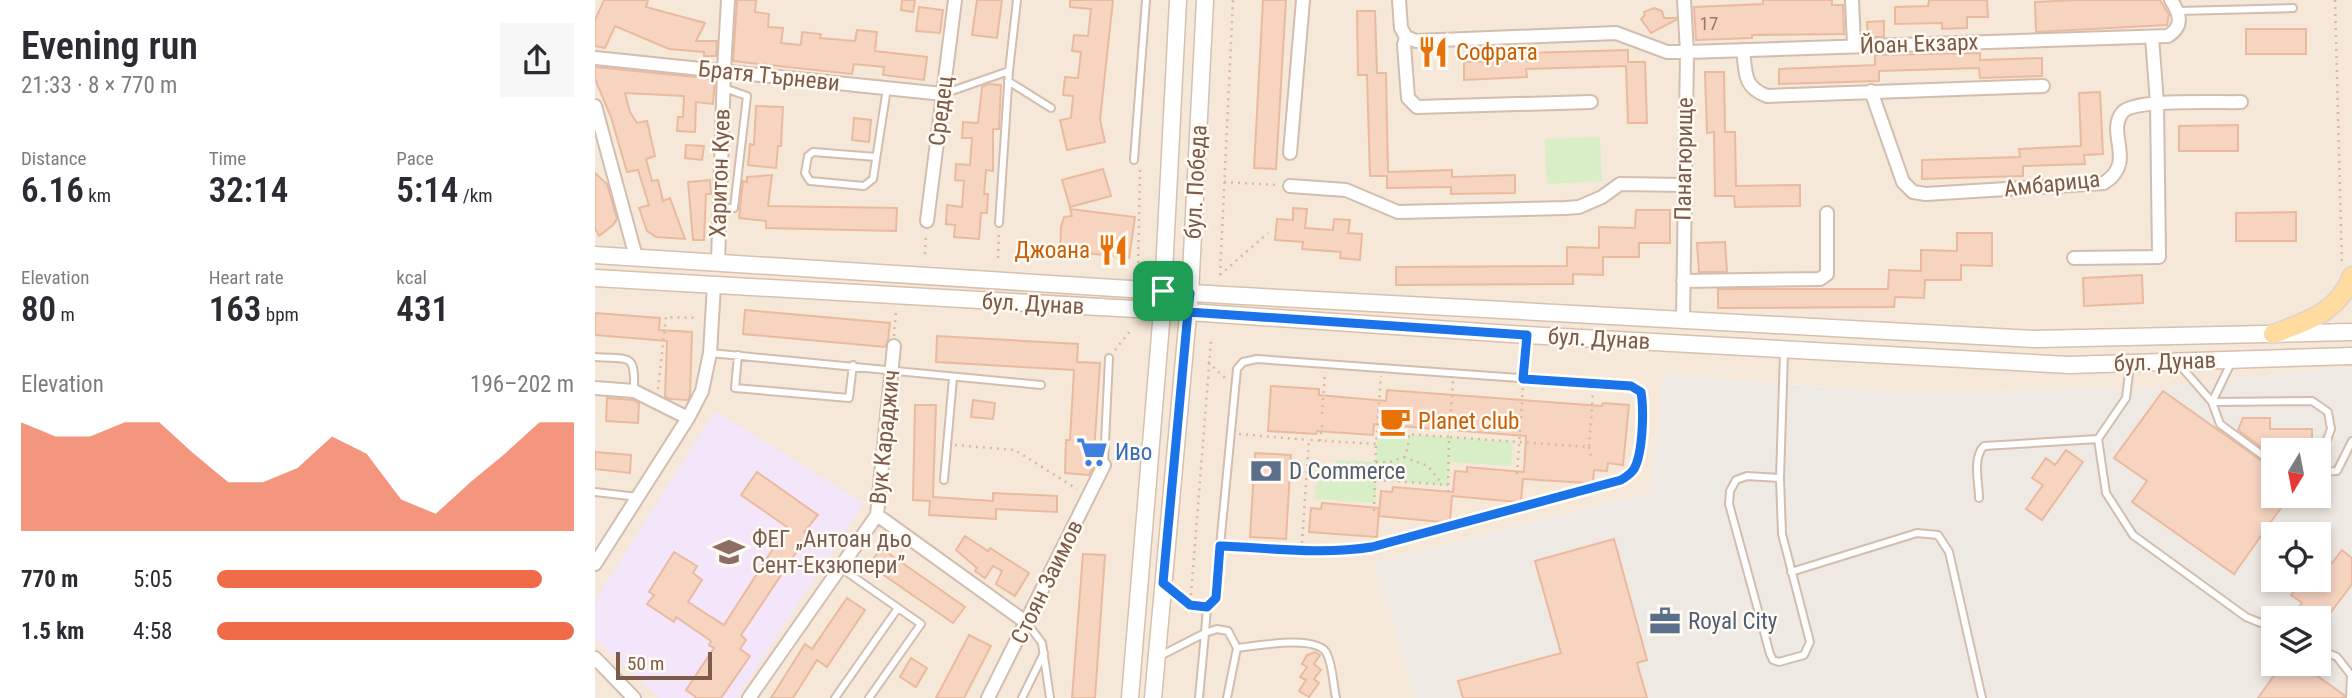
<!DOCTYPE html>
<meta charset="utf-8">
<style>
:root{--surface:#fff;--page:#f7f7f7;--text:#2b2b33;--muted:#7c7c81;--accent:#f06b48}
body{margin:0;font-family:"Roboto Condensed",sans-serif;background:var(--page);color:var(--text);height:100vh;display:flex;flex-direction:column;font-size:26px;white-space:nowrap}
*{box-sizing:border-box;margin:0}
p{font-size:23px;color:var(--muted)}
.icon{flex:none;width:38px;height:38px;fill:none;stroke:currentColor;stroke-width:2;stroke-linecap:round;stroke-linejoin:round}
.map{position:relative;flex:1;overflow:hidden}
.side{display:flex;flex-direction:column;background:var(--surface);width:595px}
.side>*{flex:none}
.needle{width:46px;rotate:190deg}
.fabs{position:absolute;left:1666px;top:438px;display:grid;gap:14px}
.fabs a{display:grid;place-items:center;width:70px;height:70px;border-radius:0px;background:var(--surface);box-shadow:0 4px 10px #0003;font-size:35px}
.scale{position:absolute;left:21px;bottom:18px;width:96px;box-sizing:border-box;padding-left:7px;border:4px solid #7c5b4a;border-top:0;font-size:19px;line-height:24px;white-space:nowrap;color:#7c5b4a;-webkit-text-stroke:5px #fffaf2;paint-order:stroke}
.pin{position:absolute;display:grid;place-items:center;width:60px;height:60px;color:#fff;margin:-30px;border-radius:14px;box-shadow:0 4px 10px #0006}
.round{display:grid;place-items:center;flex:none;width:74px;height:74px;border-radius:0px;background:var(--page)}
.summary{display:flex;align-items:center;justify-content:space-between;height:119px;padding:0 21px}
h1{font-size:38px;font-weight:600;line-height:52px}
.figures{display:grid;grid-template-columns:repeat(3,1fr);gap:10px;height:119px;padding:7px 21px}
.figures div{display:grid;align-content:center}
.figures b{font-size:35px;font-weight:600}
.figures small{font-size:19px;font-weight:400}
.figures p{font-size:19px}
.chart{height:196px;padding:14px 21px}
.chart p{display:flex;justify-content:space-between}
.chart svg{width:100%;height:126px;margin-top:7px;fill:var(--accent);opacity:.7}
ul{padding:0 21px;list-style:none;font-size:23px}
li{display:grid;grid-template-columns:112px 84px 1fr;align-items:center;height:52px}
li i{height:18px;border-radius:9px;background:var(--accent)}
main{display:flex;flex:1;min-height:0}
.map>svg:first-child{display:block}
.residential{fill:#f6e8d8}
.industrial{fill:#efe9e3;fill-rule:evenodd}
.education{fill:#f3e6fb}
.green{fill:#d7eec6}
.building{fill:#f6d4c0;stroke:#eaba9f;stroke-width:2}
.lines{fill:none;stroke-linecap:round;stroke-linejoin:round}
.service-casing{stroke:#d2bdae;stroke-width:10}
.minor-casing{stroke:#d2bdae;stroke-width:16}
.secondary-casing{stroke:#d8c0ad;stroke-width:19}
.primary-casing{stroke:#ddd4d0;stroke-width:21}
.path{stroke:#dcb7a1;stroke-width:2.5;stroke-dasharray:2 5;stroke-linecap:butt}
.service{stroke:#fff;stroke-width:6}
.minor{stroke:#fff;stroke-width:12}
.secondary{stroke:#fff;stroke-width:16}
.primary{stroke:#ffdba0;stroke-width:18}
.route-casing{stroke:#fff;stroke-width:14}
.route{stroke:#1a73e8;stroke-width:9}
.labels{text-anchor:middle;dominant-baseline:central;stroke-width:5;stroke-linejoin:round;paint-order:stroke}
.number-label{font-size:19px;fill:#9a7968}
.street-label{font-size:23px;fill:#7c5b4a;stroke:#fffaf2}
.food-label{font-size:23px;fill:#c56008;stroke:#fffaf2;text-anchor:start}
.shop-label{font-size:23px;fill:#366cbe;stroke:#fffaf2;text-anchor:start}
.service-label{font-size:23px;fill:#4e5e75;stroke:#fffaf2;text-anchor:start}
.education-label{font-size:23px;fill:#785e54;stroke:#fffaf2;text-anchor:start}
</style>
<main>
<section class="side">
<div class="summary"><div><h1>Evening run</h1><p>21:33 · 8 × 770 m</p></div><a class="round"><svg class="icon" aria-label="share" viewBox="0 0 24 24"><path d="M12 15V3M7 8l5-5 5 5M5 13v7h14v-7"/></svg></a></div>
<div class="figures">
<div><p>Distance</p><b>6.16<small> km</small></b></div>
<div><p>Time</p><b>32:14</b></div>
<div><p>Pace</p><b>5:14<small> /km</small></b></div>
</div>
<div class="figures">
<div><p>Elevation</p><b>80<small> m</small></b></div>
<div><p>Heart rate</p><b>163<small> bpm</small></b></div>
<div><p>kcal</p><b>431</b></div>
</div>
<div class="chart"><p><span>Elevation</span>196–202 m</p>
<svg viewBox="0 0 160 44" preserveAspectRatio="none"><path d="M0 44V6L10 11L20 11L30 6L40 6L50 17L60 27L70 27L80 22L90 11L100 17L110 33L120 38L130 27L140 17L150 6L160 6V44z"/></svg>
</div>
<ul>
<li><b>770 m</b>5:05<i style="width:91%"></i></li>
<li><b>1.5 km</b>4:58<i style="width:100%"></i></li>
</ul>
</section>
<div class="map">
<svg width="1757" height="698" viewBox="0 0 1757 698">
<rect width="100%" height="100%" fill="#fef6ea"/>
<path class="residential" d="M0,0H1757V367L1568,387L1319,394L1069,374L1056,492L780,562L820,698H0Z"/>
<path class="industrial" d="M1757,367V698H820L780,562L1056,492L1068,374L1319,394L1568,387ZM1678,450H1724V495H1678ZM1678,534H1724V579H1678ZM1678,618H1724V663H1678Z"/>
<path class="education" d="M120,411L269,503L142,698H64L0,639V601Z"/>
<path class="green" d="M1005,137L1007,181L952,184L950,139Z
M782,432L918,442L916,466L854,462L853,485L782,480L780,503L720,499L721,484L728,479H739L741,460L781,462Z"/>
<path class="building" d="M9,0H53L51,7L110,23L101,41H122L121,56H109V52L74,49L20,26L10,48L0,46V20Z
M142,0H161L160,12L174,14L173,27L188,28L186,43L206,45L207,32L226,34L225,38L260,41L262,30L282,32L280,51L332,57L329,80L288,75L289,67L259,64L257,74L138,61Z
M307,0H320L318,12L306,10Z
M382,0H407L402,38L377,35Z
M475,0H518L505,120L510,142L472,150L465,120L476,118L478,96L468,95L470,77L483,78L486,52L477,51L479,35L493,36L496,9L475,7Z
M668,0H691L681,169L659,168Z
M1168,0H1237V5H1248L1249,34L1157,35V38L1101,40L1099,7L1168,4Z
M1334,0H1392L1393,17H1372V28L1347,29V23L1300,24V7L1333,6Z
M1482,0H1565L1574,15L1572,25L1441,32L1440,2Z
M324,7L348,10L345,33L321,31Z
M1059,8L1067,11L1069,18H1081V20L1056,33L1046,19L1050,15L1049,12Z
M762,11H780L782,73H791L793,172L857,170V177L920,175V193L856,194V187L792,188V176H775L772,75H763Z
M1289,21V37H1273L1272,22Z
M1651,29H1711V54H1651Z
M1033,50V62H1050L1052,123H1033L1031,66L931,69L932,77L869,80V62L931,61L930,53Z
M1385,53V60L1447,58V76L1385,78L1384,68L1284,71V81L1184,84V69L1280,65V55Z
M0,67L120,79L118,104L101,102L100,132L82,131L83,117H88L89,96L30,93L35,112L42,123L52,121L60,156L51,159L57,181L63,180L68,201L75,198L90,239L61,237L52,231L44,208L54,205L43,170L32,172L16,117L0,79Z
M1110,72H1129L1130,132H1140L1141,186L1205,185V206L1140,207L1139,196H1120L1119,132L1112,133Z
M393,84L406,85L404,129H398V171L391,170L389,194H393L392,213H386L384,239L359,237L360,225L351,224L352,205L367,207L369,181L360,180L361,164L375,165L377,138H367L368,122L383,123L387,87Z
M1505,92L1508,154L1489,155L1490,164L1428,166V176L1327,179V160L1425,157L1424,149L1486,146L1484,93Z
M161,106L188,107L186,146H183L181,168L153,165L155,144L159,145Z
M259,118L276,120L274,142L257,140Z
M1643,125V151H1584V126Z
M91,145L109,146L107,160L90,158Z
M508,169L516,196L475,207L467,180Z
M0,173L12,184L22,219L18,225L4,236L0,228Z
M177,175L173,206L302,208L301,231L171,228V221L144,218L148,181L152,182V177Z
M115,180L116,194H111L109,240H98L93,182Z
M698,208L712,209L710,228L738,230L739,219L755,220L753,233L767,234L765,260L745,258L746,252L707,249L708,242L680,240L682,219L698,220Z
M475,209L540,217L534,258L465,250L466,227L469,217L477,216Z
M1041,210H1075V243H1044V257H1008V275L978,274V284L801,285V267L972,266V247L1004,248V227L1040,228Z
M1701,212V241H1641V213Z
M1362,233H1397V266L1366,265V280H1330L1329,298L1300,297L1299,307L1123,308V289H1293L1294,270L1326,271V250L1362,251Z
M1130,242L1132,272H1104L1102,243Z
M1547,275L1548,303L1489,306L1488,278Z
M150,310L295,323L293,340L290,347L148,334Z
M0,313L65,318L64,330L97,332L95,396L93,400L75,399L70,397L72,341L0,335Z
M342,336L483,344L482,362L505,363L498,467L494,475L470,473L471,440H475L479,370L341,362Z
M676,386L724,389V395L791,401L792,390L1007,406L1008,403L1034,405L1028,465L1013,463L1012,471L999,470L998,482L991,483L928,479L926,501L923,502L857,496L855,520L847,522L784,516L786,491L797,492L798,487L858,492L860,471L872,472V467L929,472L931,436L779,424L778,435L722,431L721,434L673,431Z
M1568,391L1678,469V495H1695L1639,574L1537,502L1552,481L1519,458Z
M12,398L38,400L44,403L43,423L11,421Z
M378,400L400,403L398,419L376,417Z
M320,405H341L338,497L398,501V493L462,496V512L401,509V519L334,515L335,501L318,500Z
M1648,418H1675V429H1717V450H1670L1643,430Z
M1471,450L1488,462L1447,520L1431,509L1448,485L1437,478L1451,458L1460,465Z
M0,452L36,455L35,473L0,469Z
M660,453L696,455L691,539L655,537Z
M162,472L223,515L209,532L213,535L146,635L151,640L145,649L155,656L126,698H102L91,690L119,648L114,645L116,641L81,617L79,622L52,604L59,595L54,592L79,552L102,566L98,573L107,580L93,602L129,625L192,527L146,495Z
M727,503L784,508L782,537L714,532L716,508L726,509Z
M370,536L393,551L395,548L434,573L420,596L401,584L407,571L398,566L390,578L380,571L382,568L361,550Z
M1019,539L1052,660L1042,663L1052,698H868L863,681L966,653L940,561Z
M286,548L370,607L358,623L274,565Z
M1747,550L1757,558V584L1724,628V618H1696L1707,603L1696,595L1708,579H1724V553L1737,563Z
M488,554L510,555L500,698H477Z
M252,598L270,610L232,667L222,660L198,698H176L210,644L217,649Z
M374,635L396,646L369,698H341Z
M720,652L725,655L719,664L726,670L719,679L724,683L714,697L704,691L711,680L705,677L712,667L707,664L712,655Z
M316,658L332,668L321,687L305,677Z
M1688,663H1704L1749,695V698H1663Z"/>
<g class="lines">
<defs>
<path id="service" d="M1583,11L1698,8
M413,81L456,108
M348,94L414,71L422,0
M281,157L218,152L213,156L210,173L215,181L269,186L278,179L292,88
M539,160L551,0
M124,208H139L152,96L129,88
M404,223L414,71
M115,353L446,385
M143,355L140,388L254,398L258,365
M0,357C36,360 40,352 39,391
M662,359L1036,386L1046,392C1049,410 1048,453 1039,469C1036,474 1031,477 1026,480L777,547C727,555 675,548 625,546L642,369L648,362Z
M1583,363L1617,402L1625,424L1678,463
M1535,365L1531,398L1503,439L1511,493L1538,535L1651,617L1678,628
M928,379L932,336
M1617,402L1717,401L1733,412L1736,429L1724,461
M1617,402L1636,363
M509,464L514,358
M1724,472L1742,471L1757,441
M1185,478L1152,476L1141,480L1135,491L1134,504L1175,654L1178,660L1184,662L1209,655L1215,642L1187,534L1185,478L1189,352
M349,480L358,378
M0,492L43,497
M1384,498C1384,483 1377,458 1389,446L1503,439
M246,568L326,624L274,698
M1196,572L1322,533L1343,535L1354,552L1387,698
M571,585L595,605L612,607L621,598L625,546
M432,623L447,643L455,698
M1724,649L1742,657L1756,675L1755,698
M563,657L610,633L612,607
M240,698L303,608
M427,698L449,653
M604,698L610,633L622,629L633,631L642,648C661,646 723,634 732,654C738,667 738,684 741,698
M632,698L642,648"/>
<path id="minor" d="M804,0L806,28L811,37L821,41L1021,33L1072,52H1092L1573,36C1589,26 1585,14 1576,0
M1257,0L1259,45
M811,37L809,45L813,98L822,107L996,102
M1148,50C1151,73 1148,87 1172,96L1448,86
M0,58L348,94
M1276,91L1308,182L1318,192L1331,194L1509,183C1542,162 1511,134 1527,113C1537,98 1625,103 1646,102
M0,106L41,257
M695,153L708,0
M695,186L751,190L803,212L970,208L984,207L1007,197L1025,184L1088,185
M332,221L360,0
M1479,258L1564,257L1562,103L1557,37
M123,262L129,71L133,0
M1088,281L1225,279L1232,274V213
M1088,318L1092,52L1089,0
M0,388L39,391L93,418
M282,515L432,623
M0,564L93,418L107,391L115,353L119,285
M0,658L39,698
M154,698L282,515L299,346
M393,698L509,465"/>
<path id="secondary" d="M0,255L630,295L1440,339L1757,332
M0,278L593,312L932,335L1474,365L1757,356
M535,698L567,311L583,0
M558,698L595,293L610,0"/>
<path id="primary" d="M1678,334C1712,321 1743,313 1757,276"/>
</defs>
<use href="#service" class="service-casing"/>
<use href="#minor" class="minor-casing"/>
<use href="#secondary" class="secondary-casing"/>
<use href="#primary" class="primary-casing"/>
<path class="path" d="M1740,0L1747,266
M629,182L682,185
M330,254L331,233
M403,258L404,230
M543,270L545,168
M625,275L638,0
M625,275L673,233
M299,336L301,311
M520,350L535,331
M613,362L631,379
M63,389L71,317L103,318
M727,414L730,372
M782,432L854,437L858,381
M644,434L714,440
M725,441L727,425
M360,445L420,450L482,489
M994,447L996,457
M809,457L833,466L847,484
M781,462H795L809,457L813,448L814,434
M922,474L928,387
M782,480L853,485
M853,492L854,437L994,447L998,393
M779,511L781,444
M707,543L714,440L781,444L786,376
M596,595L616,341"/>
<use href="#service" class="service"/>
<use href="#minor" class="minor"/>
<use href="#secondary" class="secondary"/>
<use href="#primary" class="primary"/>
</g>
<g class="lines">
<defs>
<path id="route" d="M568,291L567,311L593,312L568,583L595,605L612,607L621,598L625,546C675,548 727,555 777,547L1026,480C1031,477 1036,474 1039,469C1048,453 1049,410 1046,392L1036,386L928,379L932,335L593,312L595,293L568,291"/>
</defs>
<use href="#route" class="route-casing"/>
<use href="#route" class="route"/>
</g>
<defs>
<symbol id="restaurant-bare" viewBox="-9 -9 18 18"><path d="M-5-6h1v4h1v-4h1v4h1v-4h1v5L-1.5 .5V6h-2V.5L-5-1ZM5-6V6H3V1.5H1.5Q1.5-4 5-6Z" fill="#e8710a" stroke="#fffaf2" stroke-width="2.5" paint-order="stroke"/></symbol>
<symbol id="cafe-bare" viewBox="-9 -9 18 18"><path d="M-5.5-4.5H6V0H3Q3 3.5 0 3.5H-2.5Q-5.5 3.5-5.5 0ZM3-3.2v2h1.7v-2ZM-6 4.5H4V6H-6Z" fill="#e8710a" stroke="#fffaf2" stroke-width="2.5" paint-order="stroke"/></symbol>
<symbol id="supermarket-bare" viewBox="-9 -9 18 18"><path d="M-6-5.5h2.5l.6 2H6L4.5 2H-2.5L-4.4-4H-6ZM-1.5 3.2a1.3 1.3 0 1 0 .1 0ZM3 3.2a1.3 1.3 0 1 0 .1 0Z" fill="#3f7fe0" stroke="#fffaf2" stroke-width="2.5" paint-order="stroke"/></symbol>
<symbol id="bank-bare" viewBox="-9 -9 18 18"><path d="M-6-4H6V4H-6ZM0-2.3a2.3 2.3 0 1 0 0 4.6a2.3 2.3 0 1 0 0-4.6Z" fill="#5c6f8a" stroke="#fffaf2" stroke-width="2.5" paint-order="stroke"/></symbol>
<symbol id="school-bare" viewBox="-9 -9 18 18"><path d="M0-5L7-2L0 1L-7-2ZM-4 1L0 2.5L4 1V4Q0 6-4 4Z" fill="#8d6e63" stroke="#fffaf2" stroke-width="2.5" paint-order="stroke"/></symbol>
<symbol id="office-bare" viewBox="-9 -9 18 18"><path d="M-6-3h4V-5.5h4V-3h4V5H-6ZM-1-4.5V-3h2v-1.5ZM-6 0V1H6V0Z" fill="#5c6f8a" stroke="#fffaf2" stroke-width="2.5" paint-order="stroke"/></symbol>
</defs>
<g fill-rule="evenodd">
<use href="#restaurant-bare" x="816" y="30" width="44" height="44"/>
<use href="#restaurant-bare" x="496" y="228" width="44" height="44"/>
<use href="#cafe-bare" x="778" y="399" width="44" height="44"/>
<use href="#supermarket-bare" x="475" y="430" width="44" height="44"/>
<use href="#bank-bare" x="649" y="449" width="44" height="44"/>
<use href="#school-bare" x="112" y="530" width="44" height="44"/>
<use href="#office-bare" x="1048" y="599" width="44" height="44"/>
</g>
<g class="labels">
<g class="number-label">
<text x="1114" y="23">17</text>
</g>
<g class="street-label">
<text transform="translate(1324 44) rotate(-2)">Йоан Екзарх</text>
<text transform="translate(174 76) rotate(6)">Братя Търневи</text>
<text transform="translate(346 111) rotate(-83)">Средец</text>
<text transform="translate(1089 159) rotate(-89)">Панагюрище</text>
<text transform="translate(125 173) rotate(-88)">Харитон Куев</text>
<text transform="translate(601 182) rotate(-87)">бул. Победа</text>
<text transform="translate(1457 184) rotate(-6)">Амбарица</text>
<text transform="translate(438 304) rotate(3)">бул. Дунав</text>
<text transform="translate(1004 339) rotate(3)">бул. Дунав</text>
<text transform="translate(1570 362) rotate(-2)">бул. Дунав</text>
<text transform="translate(290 437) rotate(-84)">Вук Караджич</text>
<text transform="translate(452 582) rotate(-64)">Стоян Заимов</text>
</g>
<g class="food-label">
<text x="861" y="52">Софрата</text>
<text x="495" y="250" text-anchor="end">Джоана</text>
<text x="823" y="421">Planet club</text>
</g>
<g class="shop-label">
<text x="520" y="452">Иво</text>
</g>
<g class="service-label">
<text x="694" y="471">D Commerce</text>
<text x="1093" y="621">Royal City</text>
</g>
<g class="education-label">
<text x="157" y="539">ФЕГ „Антоан дьо<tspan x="157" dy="26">Сент-Екзюпери”</tspan></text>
</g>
</g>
</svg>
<div class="fabs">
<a><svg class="needle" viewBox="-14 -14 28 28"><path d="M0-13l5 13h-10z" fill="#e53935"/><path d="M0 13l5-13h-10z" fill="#7c7c81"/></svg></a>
<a><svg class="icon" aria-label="locate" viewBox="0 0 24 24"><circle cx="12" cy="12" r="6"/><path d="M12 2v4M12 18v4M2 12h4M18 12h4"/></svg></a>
<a><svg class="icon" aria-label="layers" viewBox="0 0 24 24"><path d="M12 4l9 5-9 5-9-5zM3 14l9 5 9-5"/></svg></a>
</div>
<div class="scale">50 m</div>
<div class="pin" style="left:568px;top:291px;background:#1e9e55"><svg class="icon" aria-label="arrive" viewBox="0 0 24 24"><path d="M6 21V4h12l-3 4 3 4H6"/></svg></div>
</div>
</main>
